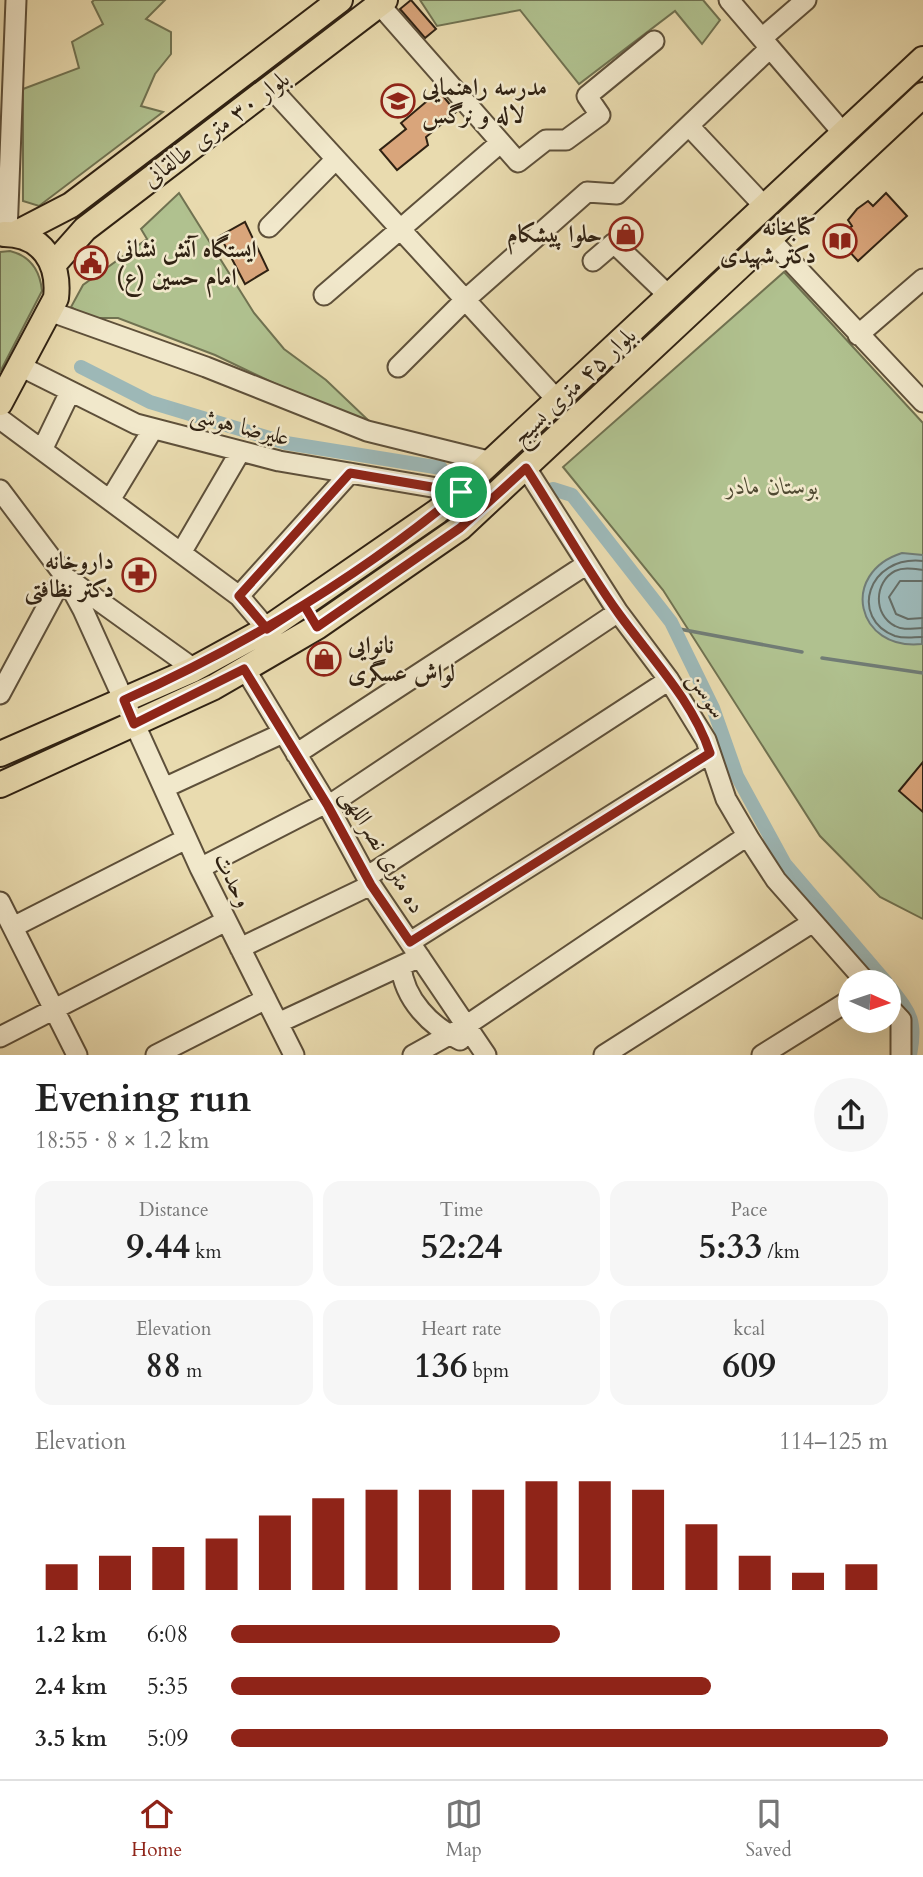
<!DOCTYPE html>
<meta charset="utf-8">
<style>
:root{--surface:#fff;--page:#f6f6f6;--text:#222;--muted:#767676;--line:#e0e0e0;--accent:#8f2418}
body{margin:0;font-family:Cardo,Amiri,serif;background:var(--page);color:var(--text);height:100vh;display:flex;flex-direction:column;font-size:26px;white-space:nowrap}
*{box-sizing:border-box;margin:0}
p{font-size:23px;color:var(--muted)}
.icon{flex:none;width:38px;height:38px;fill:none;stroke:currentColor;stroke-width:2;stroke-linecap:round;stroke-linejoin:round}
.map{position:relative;height:1055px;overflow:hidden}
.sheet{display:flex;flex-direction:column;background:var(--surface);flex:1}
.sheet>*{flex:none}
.needle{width:46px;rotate:93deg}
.controls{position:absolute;left:838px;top:970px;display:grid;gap:14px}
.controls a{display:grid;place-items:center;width:63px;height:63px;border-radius:50%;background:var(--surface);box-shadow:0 7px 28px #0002;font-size:35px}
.pin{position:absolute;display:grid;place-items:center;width:60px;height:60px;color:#fff;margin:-30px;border:4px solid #fff;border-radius:50%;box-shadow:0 2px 7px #0007}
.round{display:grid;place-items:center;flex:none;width:74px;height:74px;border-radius:37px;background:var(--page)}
.head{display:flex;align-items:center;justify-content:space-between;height:119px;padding:0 35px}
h1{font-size:38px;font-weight:800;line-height:52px}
.stats{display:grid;grid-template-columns:repeat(3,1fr);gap:10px;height:119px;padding:7px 35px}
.stats div{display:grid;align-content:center;border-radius:18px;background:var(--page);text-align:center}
.stats b{font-size:35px;font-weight:800}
.stats small{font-size:19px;font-weight:400}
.stats p{font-size:19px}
.chart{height:196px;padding:14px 35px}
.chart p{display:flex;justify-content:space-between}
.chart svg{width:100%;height:126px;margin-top:7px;stroke:var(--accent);stroke-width:6}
ul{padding:0 35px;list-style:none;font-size:23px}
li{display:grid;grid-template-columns:112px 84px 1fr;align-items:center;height:52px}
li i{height:18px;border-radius:9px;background:var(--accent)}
.dock{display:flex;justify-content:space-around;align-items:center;height:98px;border-top:2px solid var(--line);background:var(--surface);font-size:19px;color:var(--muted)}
.dock a{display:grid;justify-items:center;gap:4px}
.dock .on{color:var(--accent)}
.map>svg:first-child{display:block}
.green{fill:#b0c18f;stroke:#707251;stroke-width:2}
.water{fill:#9db8b7;stroke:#717c75;stroke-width:2}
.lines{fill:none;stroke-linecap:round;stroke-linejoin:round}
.shore{stroke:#666d65;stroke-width:2}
.stream{stroke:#717c75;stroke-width:3.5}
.canal{stroke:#9db8b7;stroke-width:14}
.building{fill:#d9a57b;stroke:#302213;stroke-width:2}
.minor-casing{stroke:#5e503a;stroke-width:23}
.major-casing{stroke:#302213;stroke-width:28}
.minor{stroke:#f1e8cb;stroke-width:19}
.major{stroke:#e9dbaf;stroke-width:24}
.route-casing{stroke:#fff;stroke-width:14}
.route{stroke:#8f2418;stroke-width:9}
.labels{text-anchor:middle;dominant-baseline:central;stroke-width:5;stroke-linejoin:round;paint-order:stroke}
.poi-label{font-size:24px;font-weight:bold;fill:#302213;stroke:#f1e8cb;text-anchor:start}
.street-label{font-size:24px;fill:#302213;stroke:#f1e8cb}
.park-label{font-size:24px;font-style:italic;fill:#504a32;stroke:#f1e8cb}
</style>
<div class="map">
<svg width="923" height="1055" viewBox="0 0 923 1055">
<rect width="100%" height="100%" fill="#e9dbaf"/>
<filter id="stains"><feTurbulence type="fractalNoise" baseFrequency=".00286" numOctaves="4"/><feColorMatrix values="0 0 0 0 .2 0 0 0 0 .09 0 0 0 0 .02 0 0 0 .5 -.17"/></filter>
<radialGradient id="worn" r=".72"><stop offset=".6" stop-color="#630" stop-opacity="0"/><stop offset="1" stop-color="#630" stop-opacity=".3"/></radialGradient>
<path class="green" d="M94,0H165L146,19L171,32V54L155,74L141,106L163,112L39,206L23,201V89L79,68L72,42L103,24L92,2Z
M420,0H703L720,20L702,44L675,11L579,84L520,10L437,26Z
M179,193L254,313L284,349L326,380L369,421L320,405L215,355L118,318H90L71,307L83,285L147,239L141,229Z
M10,251C30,256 40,270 42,291L0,372V252Z
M784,272L923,423V919L880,897L820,836L663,590L563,467Z"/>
<path class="water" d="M902,553L923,555L922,644C856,651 839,573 902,553Z"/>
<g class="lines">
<path class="shore" d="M923,561C867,555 849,619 895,636C905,639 913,637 923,637
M923,570C914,569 904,567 895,571C874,582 873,615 895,626C904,631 913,628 923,628
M923,581H900L889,597L896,614L908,619L923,618"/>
<path class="stream" d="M674,628L802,652
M822,658L923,673"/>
<path class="canal" d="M81,367L150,402L286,443L441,468
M553,489L572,495L671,622L713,708L737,776L785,864L886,982
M889,986C910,1013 917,1020 910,1055"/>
</g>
<path class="building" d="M411,0L436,29L425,38L400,9Z
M439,91L456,112L426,137L428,145L397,170L380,150L406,129L401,123Z
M886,193L907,216L858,261L837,238L852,226L848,220L857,209L868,201L873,206Z
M245,222L268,270L245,284L220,236Z
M923,762V812L899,791Z"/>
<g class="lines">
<defs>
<path id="minor" d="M729,0L843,133
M379,4L518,162L546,140H566L600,115L587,96L654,41
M762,38L806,0
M270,87L558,401
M689,126L765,207
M269,227L336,159
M7,234L16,0
M769,238L923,402
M593,261L614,243L669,296
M324,295L500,143
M49,311L206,367L367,431L492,462
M858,335L923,279
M20,366L136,424L279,461L461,492
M398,367L465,300L587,192L617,194L770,48
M0,419L239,596L267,629
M42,450L70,392
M526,468L618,612L669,680L706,740L726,799L750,840L776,880L866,982
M0,490L64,575L83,610L200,868L294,1055
M110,500L153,429
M181,553L240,452
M70,580L194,669
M239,596L350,473
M245,669L328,806L371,885L486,1055
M0,694L64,575
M296,754L587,564
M164,788L283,733
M328,806L618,612
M200,868L326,803
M368,876L669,680
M0,902L77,1055
M13,927L186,839
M410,942L710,753
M240,948L371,885
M401,966C404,999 431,1027 460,1040
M889,1007L901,1020V1055
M278,1023L420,957
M0,1037L226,921
M156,1055L266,999
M413,1055L467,1025L747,836
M604,1055L813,922
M762,1055L850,1000"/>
<path id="major" d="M15,234L71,205L340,0
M54,264L85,229L385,0
M0,403L56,298C60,263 42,234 4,234
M0,754L192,670L267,629L438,511L923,59
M0,785L214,687L317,627L460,528L923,95"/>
</defs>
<use href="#minor" class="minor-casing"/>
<use href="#major" class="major-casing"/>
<use href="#minor" class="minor"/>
<use href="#major" class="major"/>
</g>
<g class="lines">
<defs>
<path id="route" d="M461,492C359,577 244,646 124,700L134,724L244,669L328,806L371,885L410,942L710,753C693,701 651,658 619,614C585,567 557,516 526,468L460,528L317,627L304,605L267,629L239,596L350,473L461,492"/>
</defs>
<use href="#route" class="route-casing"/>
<use href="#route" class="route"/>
</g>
<defs>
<symbol id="school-ring" viewBox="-11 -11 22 22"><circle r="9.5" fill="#f1e8cb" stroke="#8f2418" stroke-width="1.5"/><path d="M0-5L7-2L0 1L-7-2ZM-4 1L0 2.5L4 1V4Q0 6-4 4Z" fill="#8f2418"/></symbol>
<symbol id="shop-ring" viewBox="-11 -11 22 22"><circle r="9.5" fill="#f1e8cb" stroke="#8f2418" stroke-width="1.5"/><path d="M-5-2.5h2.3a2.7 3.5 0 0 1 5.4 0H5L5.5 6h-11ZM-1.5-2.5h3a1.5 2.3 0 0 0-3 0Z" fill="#8f2418"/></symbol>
<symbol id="library-ring" viewBox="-11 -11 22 22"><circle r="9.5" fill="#f1e8cb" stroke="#8f2418" stroke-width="1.5"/><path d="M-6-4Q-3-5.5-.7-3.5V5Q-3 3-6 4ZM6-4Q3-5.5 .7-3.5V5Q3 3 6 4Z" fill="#8f2418"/></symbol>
<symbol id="civic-ring" viewBox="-11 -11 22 22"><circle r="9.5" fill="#f1e8cb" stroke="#8f2418" stroke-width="1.5"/><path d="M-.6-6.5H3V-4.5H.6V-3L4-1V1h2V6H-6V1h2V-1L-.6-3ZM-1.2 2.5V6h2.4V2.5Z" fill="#8f2418"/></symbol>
<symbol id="pharmacy-ring" viewBox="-11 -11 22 22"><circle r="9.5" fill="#f1e8cb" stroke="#8f2418" stroke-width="1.5"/><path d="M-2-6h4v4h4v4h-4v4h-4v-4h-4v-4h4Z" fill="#8f2418"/></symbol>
</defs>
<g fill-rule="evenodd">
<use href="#school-ring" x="379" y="82" width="38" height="38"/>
<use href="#shop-ring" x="607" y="215" width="38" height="38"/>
<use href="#library-ring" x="821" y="222" width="38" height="38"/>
<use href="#civic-ring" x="72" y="244" width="38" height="38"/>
<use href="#pharmacy-ring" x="120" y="556" width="38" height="38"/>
<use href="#shop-ring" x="305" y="640" width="38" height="38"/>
</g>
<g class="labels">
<g class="poi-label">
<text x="422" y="87">مدرسه راهنمایی<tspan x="422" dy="28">لاله و نرگس</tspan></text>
<text x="816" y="227" text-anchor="end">کتابخانه<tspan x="816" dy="28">دکتر شهیدی</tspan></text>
<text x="602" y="234" text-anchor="end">حلوا پیشکام</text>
<text x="116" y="249">ایستگاه آتش نشانی<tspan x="116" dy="28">امام حسین (ع)</tspan></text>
<text x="114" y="561" text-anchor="end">داروخانه<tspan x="114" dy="28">دکتر نظافتی</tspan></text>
<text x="348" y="645">نانوایی<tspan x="348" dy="28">لواش عسگری</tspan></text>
</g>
<g class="street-label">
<text transform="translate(216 129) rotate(-37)">بلوار ۳۰ متری طالقانی</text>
<text transform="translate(574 386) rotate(-43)">بلوار ۴۵ متری بسیج</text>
<text transform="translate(240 426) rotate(14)">علیرضا هوشی</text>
<text transform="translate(707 695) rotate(58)">سوسن</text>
<text transform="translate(383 851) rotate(59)">ده متری نصراللهی</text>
<text transform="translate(233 880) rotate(64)">وحدت</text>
</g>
<g class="park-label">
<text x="772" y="486">بوستان مادر</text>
</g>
</g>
<rect width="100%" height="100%" filter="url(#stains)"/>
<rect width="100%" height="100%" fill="url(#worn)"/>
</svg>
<div class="controls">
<a><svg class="needle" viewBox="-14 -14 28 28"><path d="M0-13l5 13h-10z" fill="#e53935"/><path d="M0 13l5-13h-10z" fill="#767676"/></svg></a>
</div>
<div class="pin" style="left:461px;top:492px;background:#1e9e55"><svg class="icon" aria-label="arrive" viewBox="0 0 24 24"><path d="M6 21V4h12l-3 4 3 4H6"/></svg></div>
</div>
<section class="sheet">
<div class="head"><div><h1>Evening run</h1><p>18:55 · 8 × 1.2 km</p></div><a class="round"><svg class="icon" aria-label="share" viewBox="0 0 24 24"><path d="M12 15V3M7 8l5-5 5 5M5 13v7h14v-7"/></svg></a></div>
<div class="stats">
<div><p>Distance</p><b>9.44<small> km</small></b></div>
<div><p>Time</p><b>52:24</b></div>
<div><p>Pace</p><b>5:33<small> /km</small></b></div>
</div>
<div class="stats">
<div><p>Elevation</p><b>88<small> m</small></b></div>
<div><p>Heart rate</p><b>136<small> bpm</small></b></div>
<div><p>kcal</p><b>609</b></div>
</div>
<div class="chart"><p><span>Elevation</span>114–125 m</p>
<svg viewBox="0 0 160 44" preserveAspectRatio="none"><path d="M5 44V35M15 44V32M25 44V29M35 44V26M45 44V18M55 44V12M65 44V9M75 44V9M85 44V9M95 44V6M105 44V6M115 44V9M125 44V21M135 44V32M145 44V38M155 44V35"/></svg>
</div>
<ul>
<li><b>1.2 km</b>6:08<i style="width:50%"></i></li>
<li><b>2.4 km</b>5:35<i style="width:73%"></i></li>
<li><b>3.5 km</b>5:09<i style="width:100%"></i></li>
</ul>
</section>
<nav class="dock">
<a class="on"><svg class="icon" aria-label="home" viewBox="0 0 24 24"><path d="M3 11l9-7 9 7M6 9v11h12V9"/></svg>Home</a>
<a><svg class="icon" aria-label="map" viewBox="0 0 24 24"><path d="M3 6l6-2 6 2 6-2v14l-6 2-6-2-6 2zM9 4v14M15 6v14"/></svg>Map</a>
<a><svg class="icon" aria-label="saved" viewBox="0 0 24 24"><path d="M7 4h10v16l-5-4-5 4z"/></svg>Saved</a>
</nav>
